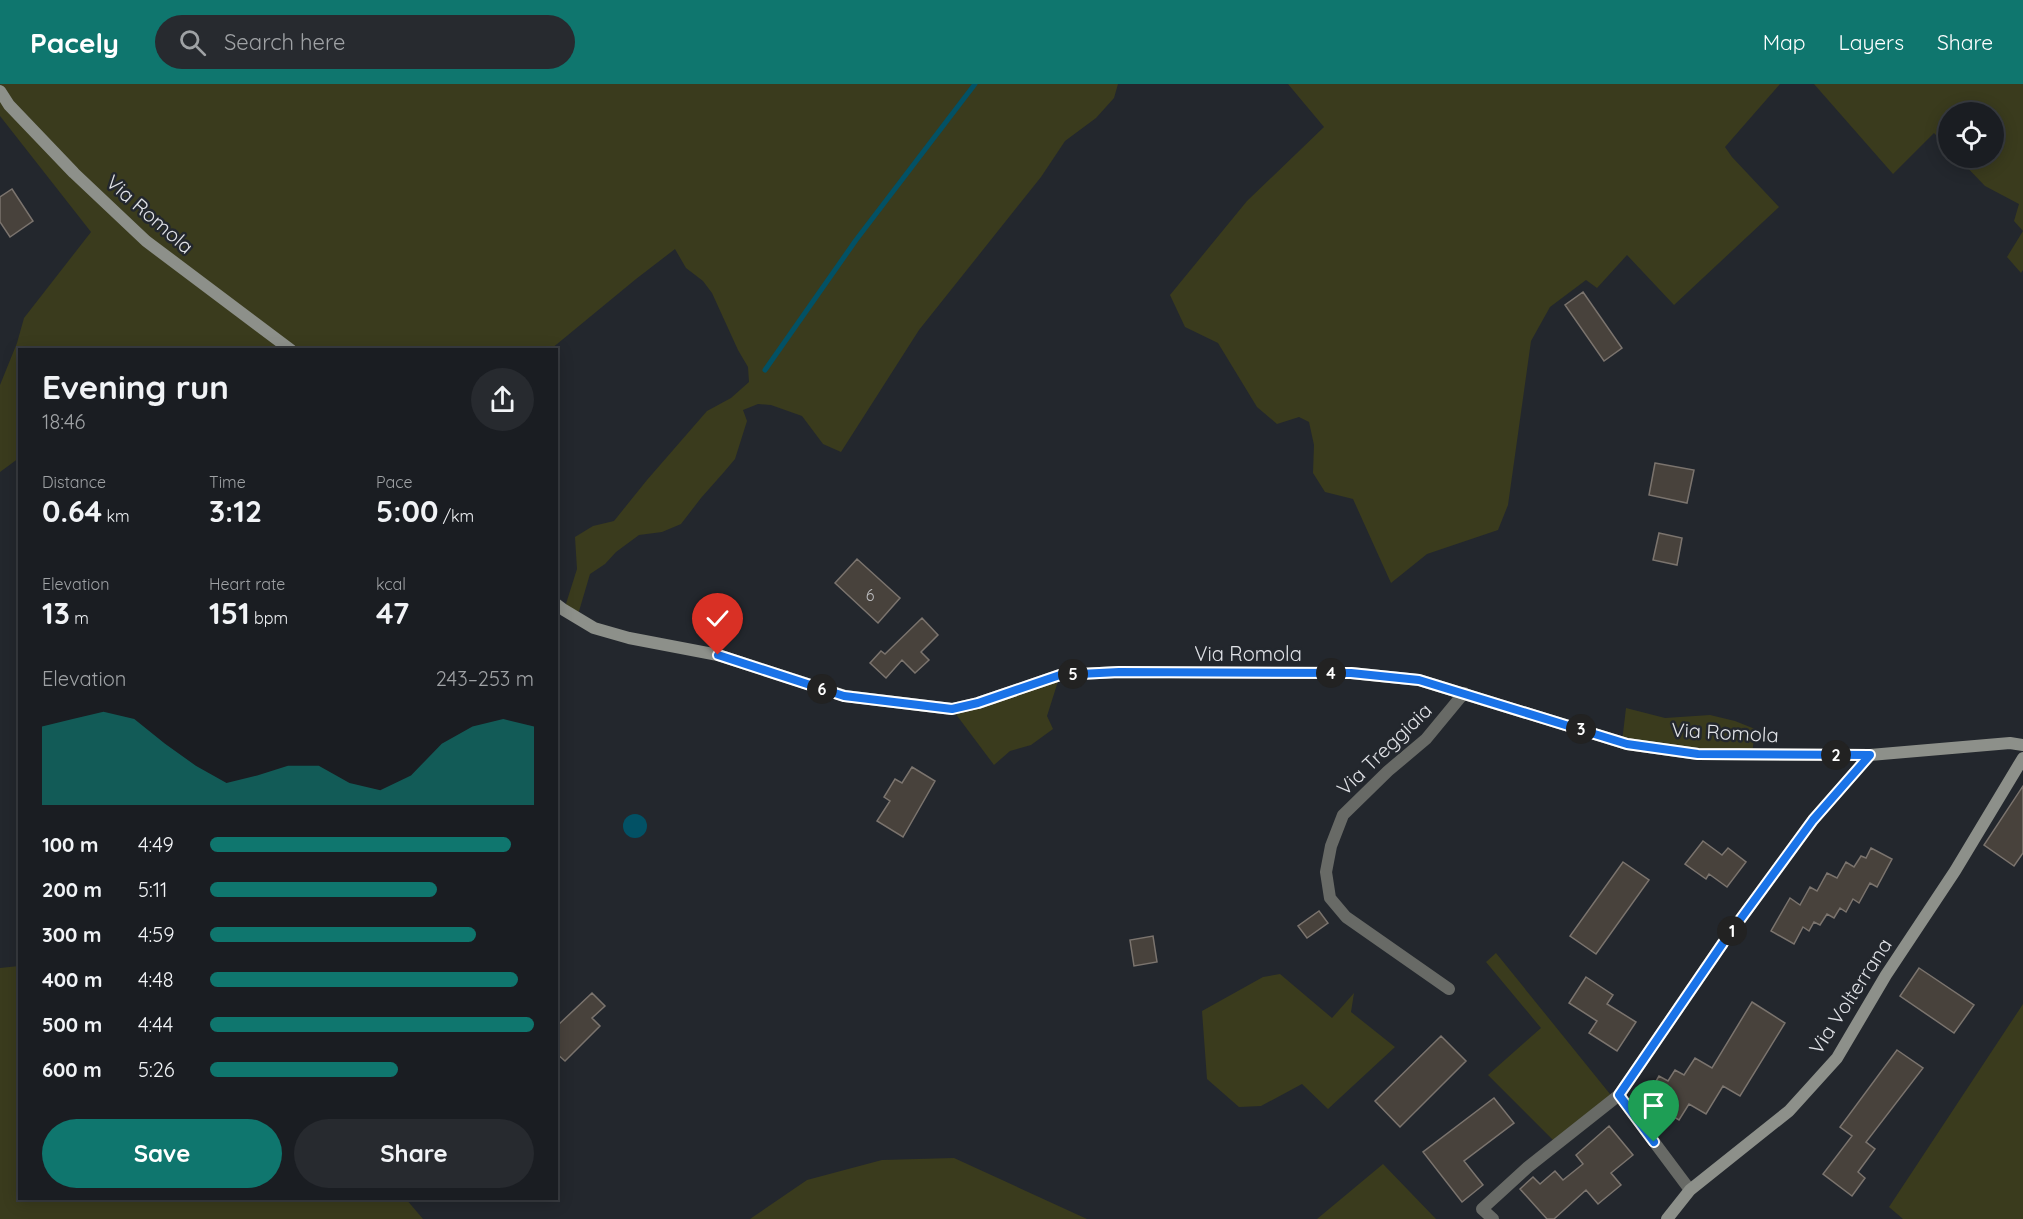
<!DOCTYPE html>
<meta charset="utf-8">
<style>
:root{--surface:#1a1d22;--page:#272a2f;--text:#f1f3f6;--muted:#9fa2a5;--line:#383b40;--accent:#0f766e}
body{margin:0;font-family:Quicksand,sans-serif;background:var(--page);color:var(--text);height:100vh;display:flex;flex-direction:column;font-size:22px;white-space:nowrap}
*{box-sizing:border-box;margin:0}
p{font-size:20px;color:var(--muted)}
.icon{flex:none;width:33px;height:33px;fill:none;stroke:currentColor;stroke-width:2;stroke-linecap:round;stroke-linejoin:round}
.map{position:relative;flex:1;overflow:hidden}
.panel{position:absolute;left:18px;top:264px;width:540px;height:852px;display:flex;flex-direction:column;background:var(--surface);border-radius:0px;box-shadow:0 3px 15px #0003,0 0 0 2px var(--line)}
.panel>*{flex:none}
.buttons{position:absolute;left:1938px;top:18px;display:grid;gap:12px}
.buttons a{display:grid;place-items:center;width:66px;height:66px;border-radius:50%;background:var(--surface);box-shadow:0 3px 15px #0003,0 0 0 2px var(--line);font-size:30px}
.pin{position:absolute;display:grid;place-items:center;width:51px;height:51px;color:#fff;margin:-62px -26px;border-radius:50% 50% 50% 0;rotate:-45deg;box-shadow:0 0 6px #0007}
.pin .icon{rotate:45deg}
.km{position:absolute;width:30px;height:30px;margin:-15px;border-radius:50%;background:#222;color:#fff;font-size:16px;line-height:30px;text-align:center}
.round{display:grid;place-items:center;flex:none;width:63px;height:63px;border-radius:32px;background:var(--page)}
.head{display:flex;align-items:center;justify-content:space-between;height:102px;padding:0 24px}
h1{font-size:33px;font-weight:800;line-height:45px}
.metrics{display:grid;grid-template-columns:repeat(3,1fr);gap:9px;height:102px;padding:6px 24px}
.metrics div{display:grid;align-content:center}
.metrics b{font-size:30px;font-weight:800}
.metrics small{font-size:16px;font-weight:400}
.metrics p{font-size:16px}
.chart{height:168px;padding:12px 24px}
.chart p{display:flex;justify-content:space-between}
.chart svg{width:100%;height:108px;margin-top:6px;fill:var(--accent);opacity:.7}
.button{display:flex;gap:12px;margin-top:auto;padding:12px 24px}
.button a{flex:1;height:69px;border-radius:36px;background:var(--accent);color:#fff;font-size:24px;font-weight:800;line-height:69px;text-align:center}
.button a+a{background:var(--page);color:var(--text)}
ul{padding:0 24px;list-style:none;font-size:20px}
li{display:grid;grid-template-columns:96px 72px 1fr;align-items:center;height:45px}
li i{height:15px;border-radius:8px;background:var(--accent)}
header{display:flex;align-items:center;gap:36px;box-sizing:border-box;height:84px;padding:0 30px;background:var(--accent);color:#fff}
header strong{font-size:28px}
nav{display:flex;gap:33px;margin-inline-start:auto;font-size:21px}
.search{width:420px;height:54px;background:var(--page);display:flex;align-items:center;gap:15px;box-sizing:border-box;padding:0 21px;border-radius:33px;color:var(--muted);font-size:22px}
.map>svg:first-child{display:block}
.green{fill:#3a3b1d}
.water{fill:#025165}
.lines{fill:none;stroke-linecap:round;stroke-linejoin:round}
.stream{stroke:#025165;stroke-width:5}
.building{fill:#48423c;stroke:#7b746e;stroke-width:1.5}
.street{stroke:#686a66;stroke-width:12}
.secondary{stroke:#8d908a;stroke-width:12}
.route-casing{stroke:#fff;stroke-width:12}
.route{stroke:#1a73e8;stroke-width:8}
.labels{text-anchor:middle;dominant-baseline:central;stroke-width:5;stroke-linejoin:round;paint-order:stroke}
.number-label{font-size:16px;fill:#bababc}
.street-label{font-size:20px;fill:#e0e2e7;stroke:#23272d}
</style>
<header>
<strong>Pacely</strong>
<div class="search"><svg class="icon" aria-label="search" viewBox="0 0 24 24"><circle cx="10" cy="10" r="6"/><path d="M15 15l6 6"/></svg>Search here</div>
<nav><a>Map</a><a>Layers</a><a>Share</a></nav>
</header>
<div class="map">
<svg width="2023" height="1135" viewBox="0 0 2023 1135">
<rect width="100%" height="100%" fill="#23272d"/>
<path class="green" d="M0,0H1118L1114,14L1096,34L1065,57L1041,93L919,246L841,368L823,360L802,332L771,321L758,320L743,326L747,337L735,375L724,388L701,414L681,440L662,448L639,451L616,468L605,480L590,490L577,534L564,526L577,485L575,453L593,442L614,437L647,396L707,327L731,314L749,298L748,283L738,266L712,209L703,197L686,184L675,165L636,195L551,265L20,266L19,374L0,388V301L17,259L24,234L91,148L0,32Z
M1288,0H1780L1725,63L1732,73L1779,123L1674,221L1627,171L1597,204L1586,196L1550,223L1531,257L1508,421L1498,446L1427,470L1391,499L1353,415L1325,408L1313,389L1314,361L1309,338L1299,333L1277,340L1257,323L1218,259L1185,243L1170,211L1247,117L1324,43Z
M1814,0H2023V186L2021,189L2007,173L2023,147L2014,137L2019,120L1985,102L1958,74H1994V28H1948V64L1934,49L1893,90Z
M1060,591L1047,632L1053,645L1031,661L1010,667L994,681L952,625Z
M1626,624L1665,634L1710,631L1735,637L1755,645L1752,671L1622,658Z
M1496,869L1614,1015L1557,1060L1488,991L1541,944L1486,878Z
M19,882L20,1114L406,1115L423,1135H0V884Z
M1280,890L1332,934L1354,909L1351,928L1395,963L1328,1025L1302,1000L1261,1022L1239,1023L1207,995L1202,927L1263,893Z
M2023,920V1135H1903L1889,1123Z
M954,1074L1087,1135H750L807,1096L882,1076Z
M1383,1080L1436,1135H1317Z"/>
<path class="water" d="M623 742a12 12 0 1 1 24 0a12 12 0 1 1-24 0Z"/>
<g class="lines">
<path class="stream" d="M765,286L856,156L975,0"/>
</g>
<path class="building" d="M12,105L33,137L10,153L0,138V113Z
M1583,208L1622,264L1604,277L1565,221Z
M1655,379L1694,386L1687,419L1649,411Z
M1659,449L1682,454L1677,481L1653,476Z
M857,475L900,514L878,539L835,499Z
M922,534L938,551L921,568L929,576L915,589L902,576L886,594L870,579L881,567L885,570Z
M912,683L935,697L903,753L877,737L890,717L884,713L895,695L902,699Z
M2023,702V769L2014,782L1984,761Z
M1703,757L1722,771L1728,764L1746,778L1727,803L1709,790L1706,795L1685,780Z
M1871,764L1892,775L1877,803L1870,799L1859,819L1853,815L1846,828L1840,824L1834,834L1827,830L1820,841L1814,838L1809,847L1803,843L1794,860L1771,847L1790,814L1800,821L1810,803L1817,807L1827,789L1837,794L1846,778L1854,783L1861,772L1866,774Z
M1623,778L1649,796L1596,870L1570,852Z
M1319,827L1328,839L1307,854L1298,842Z
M1153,852L1157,878L1134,882L1130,856Z
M1919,884L1974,921L1954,949L1900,912Z
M1586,893L1613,911L1607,920L1636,938L1617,967L1589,949L1597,937L1569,919Z
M592,909L605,922L592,934L600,942L565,977L556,969V943Z
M1752,918L1785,939L1740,1012L1723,1002L1706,1030L1689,1020L1679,1036L1645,1016L1659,992L1668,997L1675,986L1684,991L1695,974L1712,984Z
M1441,952L1466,977L1400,1043L1375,1017Z
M1897,966L1923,984L1866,1058L1875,1065L1858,1088L1865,1094L1852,1112L1823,1090L1852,1052L1840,1043Z
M1494,1014L1514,1039L1464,1077L1483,1101L1462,1118L1423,1068Z
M1609,1042L1633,1071L1611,1089L1621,1101L1598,1120L1586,1106L1554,1135H1547L1520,1105L1533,1093L1540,1100L1555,1087L1563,1096L1583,1080L1576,1071Z"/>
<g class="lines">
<path class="street" d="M1449,905L1346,833L1330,814L1326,788L1331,762L1343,731L1388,687L1426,655L1464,609
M1619,1011L1690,1106
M1493,1135L1482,1125L1528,1083L1619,1011L1723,859L1813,736L1870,671"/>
<path class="secondary" d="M0,7L9,21L74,89L146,157L291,266
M556,520L564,526L594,544L629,554L718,571L845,612L952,625L978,619L1060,591L1119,588L1351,589L1419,596L1627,660L1698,670L1870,671L2010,659L2023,661
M1667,1135L1690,1106L1789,1027L1837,974L1886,891L1955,787L2023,674"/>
</g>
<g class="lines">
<defs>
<path id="route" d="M718,571L844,612L952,625L978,619L1060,591L1119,588L1351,589L1419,596L1627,660L1698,670L1870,671L1813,736L1723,859L1619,1011L1654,1058"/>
</defs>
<use href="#route" class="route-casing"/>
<use href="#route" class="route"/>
</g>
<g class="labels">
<g class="number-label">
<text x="870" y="511">6</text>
</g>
<g class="street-label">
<text transform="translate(150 130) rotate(41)">Via Romola</text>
<text x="1248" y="569">Via Romola</text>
<text transform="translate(1725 648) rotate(3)">Via Romola</text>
<text transform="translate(1384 665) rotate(-44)">Via Treggiaia</text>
<text transform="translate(1850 912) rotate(-57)">Via Volterrana</text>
</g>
</g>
</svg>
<div class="buttons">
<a><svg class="icon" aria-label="locate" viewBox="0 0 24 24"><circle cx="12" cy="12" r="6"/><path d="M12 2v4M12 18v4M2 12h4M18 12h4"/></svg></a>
</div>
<div class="pin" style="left:1654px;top:1058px;background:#1e9e55"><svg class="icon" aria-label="arrive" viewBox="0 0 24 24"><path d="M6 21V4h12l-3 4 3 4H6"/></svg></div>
<div class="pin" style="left:718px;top:571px;background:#d93025"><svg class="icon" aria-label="check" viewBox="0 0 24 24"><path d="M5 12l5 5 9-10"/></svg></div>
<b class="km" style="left:1732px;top:847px">1</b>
<b class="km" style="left:1836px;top:671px">2</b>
<b class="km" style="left:1581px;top:645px">3</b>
<b class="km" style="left:1331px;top:589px">4</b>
<b class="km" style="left:1073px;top:590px">5</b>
<b class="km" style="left:822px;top:605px">6</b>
<section class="panel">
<div class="head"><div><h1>Evening run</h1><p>18:46</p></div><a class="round"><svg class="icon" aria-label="share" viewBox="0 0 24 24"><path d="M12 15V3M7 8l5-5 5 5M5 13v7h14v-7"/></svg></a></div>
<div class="metrics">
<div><p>Distance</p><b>0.64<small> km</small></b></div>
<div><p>Time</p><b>3:12</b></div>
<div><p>Pace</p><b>5:00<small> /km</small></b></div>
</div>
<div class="metrics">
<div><p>Elevation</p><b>13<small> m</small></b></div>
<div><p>Heart rate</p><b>151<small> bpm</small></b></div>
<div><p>kcal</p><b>47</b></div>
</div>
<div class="chart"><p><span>Elevation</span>243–253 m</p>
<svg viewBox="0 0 160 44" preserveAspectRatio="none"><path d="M0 44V12L10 9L20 6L30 9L40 19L50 28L60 35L70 32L80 28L90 28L100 35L110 38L120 32L130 19L140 12L150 9L160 12V44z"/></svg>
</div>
<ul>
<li><b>100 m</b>4:49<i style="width:93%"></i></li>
<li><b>200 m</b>5:11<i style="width:70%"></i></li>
<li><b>300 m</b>4:59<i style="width:82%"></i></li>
<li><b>400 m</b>4:48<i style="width:95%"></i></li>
<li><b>500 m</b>4:44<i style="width:100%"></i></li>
<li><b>600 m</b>5:26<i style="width:58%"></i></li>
</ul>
<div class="button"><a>Save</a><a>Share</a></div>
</section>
</div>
